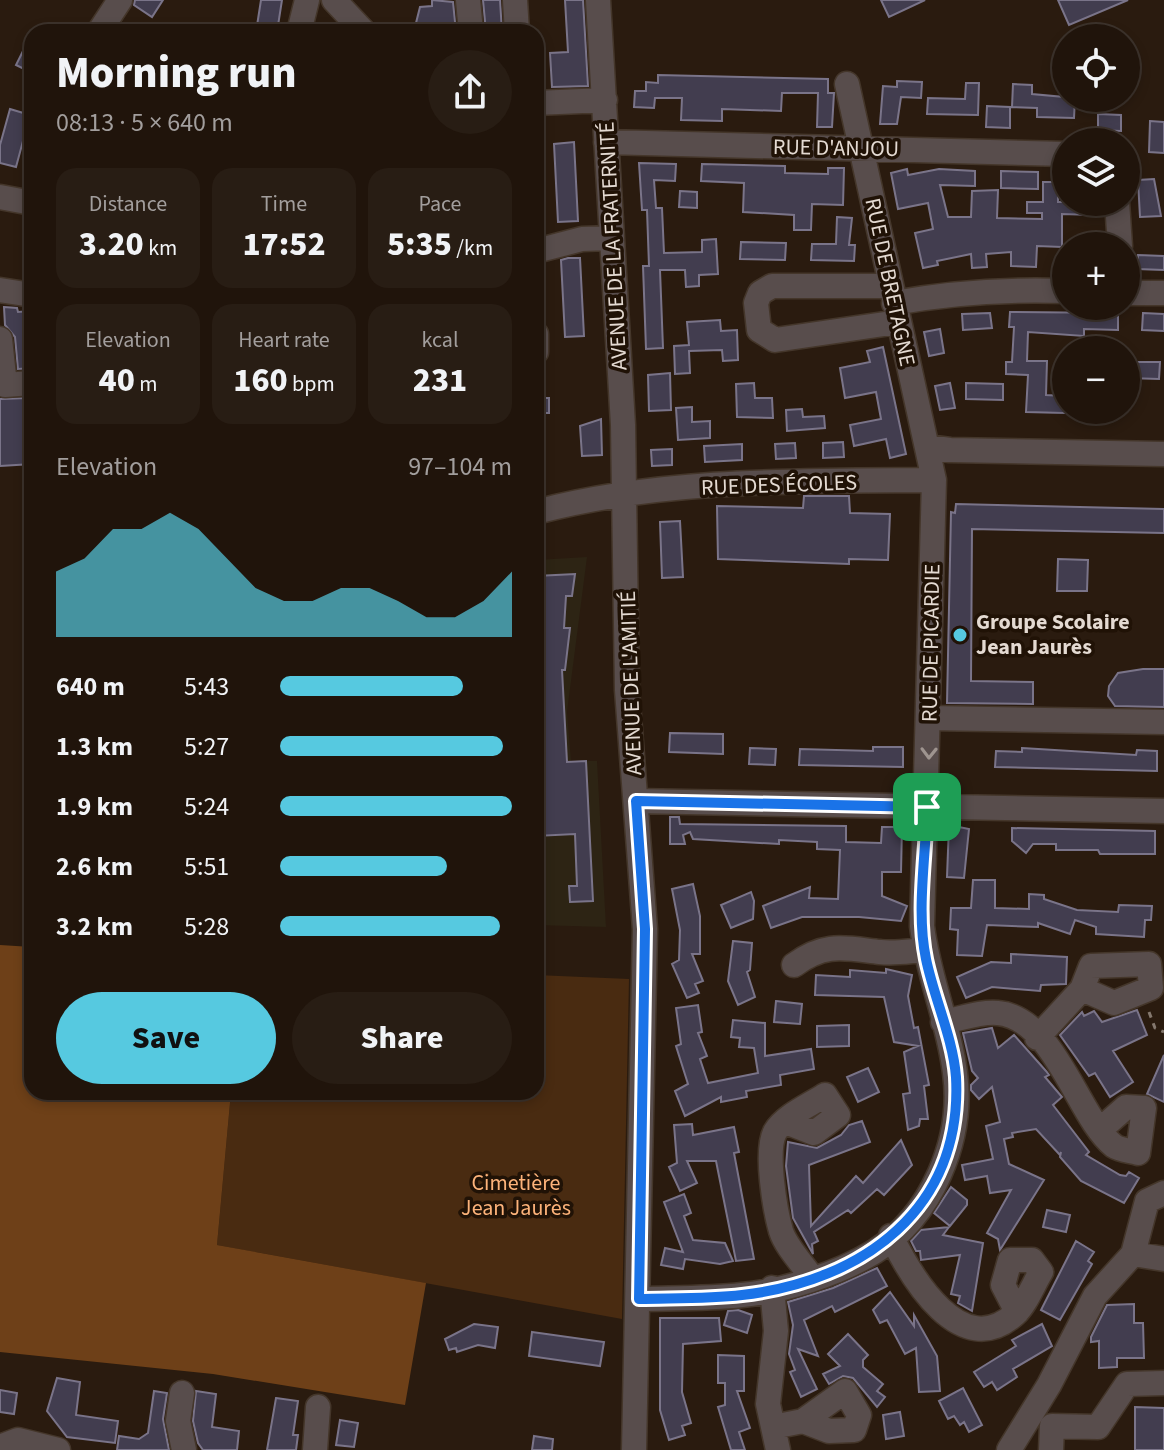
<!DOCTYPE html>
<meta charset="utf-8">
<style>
:root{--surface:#20140b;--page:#281d14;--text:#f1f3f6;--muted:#a29e9d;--line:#3d332c;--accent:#56c9e0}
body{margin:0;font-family:"Source Sans 3",sans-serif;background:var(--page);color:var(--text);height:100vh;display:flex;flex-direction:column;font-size:30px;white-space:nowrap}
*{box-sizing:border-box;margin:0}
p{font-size:26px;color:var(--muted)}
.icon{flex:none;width:44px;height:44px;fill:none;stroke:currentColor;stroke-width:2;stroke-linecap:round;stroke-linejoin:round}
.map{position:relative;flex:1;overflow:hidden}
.side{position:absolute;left:24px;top:24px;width:520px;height:1076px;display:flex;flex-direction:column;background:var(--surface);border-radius:24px;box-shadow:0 4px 12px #0003,0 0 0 2px var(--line)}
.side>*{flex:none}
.fabs{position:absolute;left:1052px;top:24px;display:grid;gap:16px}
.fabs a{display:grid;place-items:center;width:88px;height:88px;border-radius:50%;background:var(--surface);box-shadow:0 4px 12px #0003,0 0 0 2px var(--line);font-size:40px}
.pin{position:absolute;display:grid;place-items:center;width:68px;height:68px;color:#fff;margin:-34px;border-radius:16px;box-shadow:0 4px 12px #0006}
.round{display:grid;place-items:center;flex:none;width:84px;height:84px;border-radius:42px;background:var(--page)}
.headline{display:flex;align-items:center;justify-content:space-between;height:136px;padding:0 32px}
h1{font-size:44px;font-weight:800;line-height:60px}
.figures{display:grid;grid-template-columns:repeat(3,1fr);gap:12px;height:136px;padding:8px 32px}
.figures div{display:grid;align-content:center;border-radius:20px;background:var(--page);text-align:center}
.figures b{font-size:34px;font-weight:800}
.figures small{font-size:22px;font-weight:400}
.figures p{font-size:22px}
.chart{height:224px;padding:16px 32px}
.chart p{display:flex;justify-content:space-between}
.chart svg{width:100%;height:144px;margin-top:8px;fill:var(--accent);opacity:.7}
.button{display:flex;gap:16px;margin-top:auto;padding:16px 32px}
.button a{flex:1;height:92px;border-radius:48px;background:var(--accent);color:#111;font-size:32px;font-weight:800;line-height:92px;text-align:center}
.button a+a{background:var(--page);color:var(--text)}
ul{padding:0 32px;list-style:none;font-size:26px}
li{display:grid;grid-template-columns:128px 96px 1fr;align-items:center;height:60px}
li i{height:20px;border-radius:10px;background:var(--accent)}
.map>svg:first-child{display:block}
.education{fill:#2d2414}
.green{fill:#492b11}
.forest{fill:#6e4018}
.building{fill:#423d4f;stroke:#7a7489;stroke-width:2}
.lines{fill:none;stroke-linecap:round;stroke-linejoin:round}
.minor-casing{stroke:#44362a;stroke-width:27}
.path{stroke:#84786e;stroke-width:3;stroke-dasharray:6 6;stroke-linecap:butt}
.minor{stroke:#584d4c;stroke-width:24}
.oneway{stroke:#9e948f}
.route-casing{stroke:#fff;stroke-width:16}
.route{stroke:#1a73e8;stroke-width:10}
.poi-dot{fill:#56c9e0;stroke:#201206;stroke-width:3}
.labels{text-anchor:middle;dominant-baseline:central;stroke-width:7;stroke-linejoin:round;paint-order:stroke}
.street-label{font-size:22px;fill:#e4dad2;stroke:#201206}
.poi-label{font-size:22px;font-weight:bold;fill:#e4dad2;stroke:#201206;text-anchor:start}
.park-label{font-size:22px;fill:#fdb37a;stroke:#201206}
</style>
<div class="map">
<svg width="1164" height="1450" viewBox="0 0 1164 1450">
<rect width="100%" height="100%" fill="#2a1b0f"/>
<path class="education" d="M587,557L567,712L571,761H597L606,927L536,925V560Z"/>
<path class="green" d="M536,975L629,979L622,1319L217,1245L231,1092H536Z"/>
<path class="forest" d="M0,945L32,947V1092H231L217,1245L426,1283L405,1405L213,1374L0,1352Z"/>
<path class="building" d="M135,0H163L152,17L134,5Z
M261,0H282L277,32H256Z
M432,0L453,2L456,32H427L416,23L420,7L432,6Z
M483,0H500L502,32H486Z
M565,0H583L588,86L552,87L550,53L568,52Z
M881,0H925L889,17Z
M1058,0H1128L1069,25Z
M32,33V73L16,65Z
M658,75L828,79V93H834L832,127H817L818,93H782L781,111L722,109V121L681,120L682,98H655L654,108L634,107L635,91H646V82L658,83Z
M897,81L922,82L921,98L901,97L897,124H880L883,86L897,87Z
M966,83H979L978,115L927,114L928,98L965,99Z
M1013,84L1032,85V94L1075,98L1074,118L1037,117V108L1012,107Z
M987,106L1010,107V128L986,127Z
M10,109L30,115L16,167L0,163V145Z
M1098,114L1121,115V131L1098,130Z
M1150,121L1164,122V153L1149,152Z
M574,142L578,221L558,222L554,144Z
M639,163L676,164L675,181L654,180L656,208H662L664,253L702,252V240L716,239L718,274L699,275V286L686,287L685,270H660L663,348L646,349L643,266H649L647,210H642Z
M702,164L785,166V173L828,174V168H844L843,205L812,204L811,230H794V215L743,212L744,183L701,181Z
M907,169L908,175L939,169L975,171V186L940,185L948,217H971L972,191L998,190L997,218L1042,219V213H1027V202H1043V182H1058V202H1092V215L1062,214V247L1037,246L1036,267L1011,266V252L986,254L987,267L972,268L971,254L937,261L938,265L923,268L915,233L933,229L928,203L898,209L891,173Z
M1001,171L1038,172V189L1001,188Z
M1154,179L1161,216L1140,217L1138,180Z
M680,191L697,192V208L679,207Z
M837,217L852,218L849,245H855L854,261L811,260L812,244H836Z
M741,242L786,243L785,260L740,259Z
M1138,255L1164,256V270L1137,269Z
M568,258H580L584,336L565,337L561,260Z
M4,307L17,308L18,312L30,311L32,368L18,369L15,337L5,325Z
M1010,312L1118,313V330L1084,329V336L1028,332L1027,361H1047L1046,395L1065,396L1064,413L1026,412L1028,375L1006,374V362H1012L1014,327H1009Z
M990,313L992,328L963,330L962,314Z
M1143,313L1164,314V331L1142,330Z
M720,320L721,331L737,330L738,360L723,361L722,350L689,351L690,373L675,374L674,346L689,345L687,322Z
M940,329L944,353L929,356L924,332Z
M883,347L906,454L890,458L886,439L854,446L850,425L881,419L876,392L845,398L840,368L870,362L867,351Z
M1127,362H1160L1159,379L1127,378Z
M670,373L671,410L649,411L648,375Z
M754,383L755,398H772L773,418L737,417L736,384Z
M950,383L955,408L940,410L935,386Z
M966,383L1003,384V400L966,399Z
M27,398L32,464L0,466V399Z
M536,398H549V413H536Z
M692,407V422L710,421V438L678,440L676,408Z
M802,409L803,417L824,416L825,428L787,431L786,410Z
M601,419L602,455L582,456L580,426Z
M843,442L844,457L823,458V443Z
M795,443L796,458L776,459L775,444Z
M742,444V460L705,462L704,446Z
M672,449V465L652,466L651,450Z
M804,496H849L850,513L890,514L888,560L849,559V564L718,559L717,506L803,508Z
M956,504L1164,509V533L972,529L971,681L1033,682V704L947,703L951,512L955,513Z
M680,521L683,577L662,578L660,522Z
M1058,559L1088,560L1087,591H1057Z
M575,574L572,596H566L564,628H570L565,670H562L567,762L586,761L593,901L570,902L569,886H577L575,834L536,836V769L540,766L536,576Z
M1143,669H1164V707L1115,706L1108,696L1109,686L1118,673Z
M670,733L723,734V754L669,752Z
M873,747H903V767L799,765L800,749L873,751Z
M750,748L776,749L775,765L749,764Z
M1022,748L1136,755L1137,750L1157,751V771L995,767L996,751L1022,752Z
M670,817H679L680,824L846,826V842L881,843L882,827H902L901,872H882V896L907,906L901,921L859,917H802L771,928L763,906L810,887L809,898L838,899L840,850L817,849V842L779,840V844L693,839L690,832L683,835L685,844H670Z
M949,825L969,829L964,878L947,877Z
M1012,828L1155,831V854H1100L1098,850H1056V844H1033L1026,853L1012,841Z
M973,880H995V908L1029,909V894L1044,895V899L1077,910L1118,912L1119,905L1152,906L1151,920H1145L1144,937L1096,934V927L1075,920L1070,934L1038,923V927L987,925L982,956L957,955L958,930L950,929L951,908H971Z
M693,884L700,916V954H692L703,981L695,984L699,993L687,998L672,964L679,960L680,930L672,889Z
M751,892L754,901L753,919L731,928L721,905Z
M733,941L752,943L750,970L747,972L755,997L738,1005L728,981Z
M1011,954L1067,957L1066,984L1041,985L1040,991L992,987L966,998L957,977L991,962L1011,963Z
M886,969L912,975L908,996L914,1028L918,1027L929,1085L924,1086L928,1119H920L919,1126L908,1130L903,1094L910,1093L904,1052L918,1046L894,1042L884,997L815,995L816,975L850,977V970L886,973Z
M776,1001L802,1004L800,1024L774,1022Z
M698,1005L702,1032L698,1033L707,1056L700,1059L708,1083L758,1073L754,1048L739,1047L740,1038L731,1037L733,1020L765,1023V1056L811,1049L814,1069L780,1075L781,1085L746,1091L747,1097L721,1102V1097L685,1116L675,1091L688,1084L676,1046L681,1044L676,1008Z
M1137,1010L1147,1035L1113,1051L1133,1082L1110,1097L1095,1073L1089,1076L1060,1035L1082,1012L1084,1016L1094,1011L1102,1022Z
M849,1025V1046L817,1047V1026Z
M992,1028L998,1048L1014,1035L1046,1071L1049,1075L1045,1077L1062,1097L1053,1105L1089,1152L1086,1155L1120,1175L1126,1176L1129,1172L1139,1178L1124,1203L1081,1181L1060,1157L1061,1152L1060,1155L1036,1129L1012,1133L1013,1137L1004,1139L1009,1164L1044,1180L1000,1250L998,1239L987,1233L1011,1190L990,1193L987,1176L965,1180L962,1165L993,1159L986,1126L1000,1122L992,1087L979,1099L971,1090V1085L978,1078L972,1071L963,1033Z
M1164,1055V1102L1147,1094Z
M868,1068L879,1092L858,1102L847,1077Z
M862,1121L870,1142L809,1165L811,1226L856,1176L863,1183L901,1140L912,1165L884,1195L877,1189L851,1213L848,1210L814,1232L818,1241L812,1244L813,1254L793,1218L786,1166L788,1142L817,1148L841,1135L849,1125Z
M692,1124L693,1135L734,1127L739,1152L734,1153L754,1259L736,1261L716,1161H687L697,1183L680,1191L669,1167L677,1163L674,1125Z
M951,1187L967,1200V1205L950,1226L934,1213Z
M684,1194L691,1213L684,1216L693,1240L725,1243L733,1261L720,1264L685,1259L683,1269L661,1265L665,1248L683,1252L664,1202Z
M1047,1210L1070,1215L1066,1232L1043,1227Z
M949,1227L943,1235L983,1243L972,1311L958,1303L960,1296L951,1294L960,1255L921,1260L920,1251H916L911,1241L921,1230Z
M1076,1241L1094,1252L1088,1261L1092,1264L1060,1320L1041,1310Z
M877,1268L887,1286L835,1312L832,1306L804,1320L818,1356L798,1349L817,1389L801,1397L790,1372L795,1370L789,1354L793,1325L788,1302L833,1288Z
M890,1292L914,1326V1315L937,1356L940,1391L919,1392L916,1348L905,1354L887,1320L880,1323L873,1310Z
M1134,1304V1323H1143L1144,1358H1117V1367L1099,1368V1341L1091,1342V1337L1107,1305Z
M738,1310L752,1315L747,1333L724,1325L728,1311Z
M660,1318H719L721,1341L683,1344L682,1392L691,1423L682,1426L685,1435L669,1440L660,1410Z
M474,1324L498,1327L495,1348L478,1345L457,1352L456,1348L449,1350L445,1339Z
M1042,1324L1052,1346L1013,1369L1017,1377L997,1390L992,1382L984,1387L974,1372L1016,1346L1012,1340Z
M532,1332L604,1342L600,1366L529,1356Z
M848,1334L868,1355L863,1360V1367L883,1384L877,1391L885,1397L877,1407L853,1378L843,1376L829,1384L823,1374L840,1366L828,1354Z
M718,1355L744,1356V1391H737L750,1428L739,1432L745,1450H731L718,1407L725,1405V1383H718Z
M57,1378L80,1382L76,1415L118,1421L115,1443L67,1437L47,1411Z
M963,1388L982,1425L969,1432L964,1422L960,1425L954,1416L948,1419L939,1401Z
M0,1390L17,1393L14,1414L0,1412Z
M154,1391L167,1393L163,1419L169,1450H117L119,1436L139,1439L148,1433Z
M196,1391L216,1394L212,1427L239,1431L237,1450H203L198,1443L193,1421Z
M276,1398L298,1401L293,1435H298L296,1450H267Z
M1135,1407L1164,1408V1450H1135Z
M900,1412L904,1436L886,1439L883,1415Z
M340,1420L358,1423L354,1447L336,1445Z
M534,1436L553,1439L552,1450H532Z"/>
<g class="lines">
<defs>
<path id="minor" d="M334,0L364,32
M468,0L471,32
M515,0L517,32
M598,0L623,425L627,690L645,929L634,1450
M99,32L120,0
M299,32L307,0
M536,103L605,100
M606,142L1066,154
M0,197L32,203
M1117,202L1120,246
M536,251L582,239L610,238
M890,286H772L760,293L756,303L759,330L775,340L898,322
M0,290L32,295
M1126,293H1164
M894,303C953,292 1006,289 1066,291
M536,334V352
M0,339L5,385L32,383
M927,447L950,450L1164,454
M536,512C664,478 802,481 934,480
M929,718L1164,722
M636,801L1164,811
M794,965C825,942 844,948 880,952C894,954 910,951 925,950
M943,1022C960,1019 982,1011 998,1013C1055,1018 1078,1118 1114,1146C1120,1150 1131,1151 1138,1153L1144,1108L1126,1107L1101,1129
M1037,1038L1082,989L1114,1003L1151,988L1149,964L1091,966L1082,989
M786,1122L814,1133L838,1115L825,1095C810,1105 784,1116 775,1132C765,1151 775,1210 781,1231C786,1247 803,1264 812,1278
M891,1236C911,1277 961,1363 1015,1314C1026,1304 1033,1285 1041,1272L1032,1260H1010L1003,1285L1017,1312
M1133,1254L1147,1201L1164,1193
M772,1288L776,1331L768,1404L778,1450
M639,1299C673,1298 708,1299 742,1295C784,1291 838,1274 874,1252C932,1216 964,1139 955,1073C949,1023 928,976 922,926L934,480L847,84
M182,1393L178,1421L184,1450
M773,1427L803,1421L829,1431L854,1430L859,1415L845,1391L803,1421
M0,1447L18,1440L58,1450
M315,1450L318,1407
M1009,1450L1049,1385L1095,1296L1133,1254L1164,1259
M1051,1450L1052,1426L1098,1427L1127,1384L1164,1383"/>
</defs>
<use href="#minor" class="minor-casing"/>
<path class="path" d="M1149,1012L1155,1028L1164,1032"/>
<use href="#minor" class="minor"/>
</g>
<defs><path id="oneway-chevron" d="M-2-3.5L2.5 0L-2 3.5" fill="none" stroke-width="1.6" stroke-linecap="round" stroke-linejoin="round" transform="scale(2)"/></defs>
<use class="oneway" href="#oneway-chevron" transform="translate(929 753) rotate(91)"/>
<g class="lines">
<defs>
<path id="route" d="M636,801L927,807C926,856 916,911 926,959C934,998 953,1038 956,1077C963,1208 864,1281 742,1295C708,1299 673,1298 639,1299L645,929Z"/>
</defs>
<use href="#route" class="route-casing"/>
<use href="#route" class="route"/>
</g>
<circle class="poi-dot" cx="960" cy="635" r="8"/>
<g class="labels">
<g class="street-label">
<text transform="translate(836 148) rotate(1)">RUE D'ANJOU</text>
<text transform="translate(613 246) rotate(-93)">AVENUE DE LA FRATERNITÉ</text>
<text transform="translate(890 282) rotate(78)">RUE DE BRETAGNE</text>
<text transform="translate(779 485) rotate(-2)">RUE DES ÉCOLES</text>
<text transform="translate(931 643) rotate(-89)">RUE DE PICARDIE</text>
<text transform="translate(631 683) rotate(-92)">AVENUE DE L'AMITIÉ</text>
</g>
<g class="poi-label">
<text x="976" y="622">Groupe Scolaire<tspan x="976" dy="25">Jean Jaurès</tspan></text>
</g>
<g class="park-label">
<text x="516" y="1183">Cimetière<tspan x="516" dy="25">Jean Jaurès</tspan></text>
</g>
</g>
</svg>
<div class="fabs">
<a><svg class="icon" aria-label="locate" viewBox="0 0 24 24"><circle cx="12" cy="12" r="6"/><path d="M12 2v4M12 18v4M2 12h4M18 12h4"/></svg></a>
<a><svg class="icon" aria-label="layers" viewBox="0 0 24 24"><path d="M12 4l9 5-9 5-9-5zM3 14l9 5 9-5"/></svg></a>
<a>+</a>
<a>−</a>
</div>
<div class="pin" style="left:927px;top:807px;background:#1e9e55"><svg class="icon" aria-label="arrive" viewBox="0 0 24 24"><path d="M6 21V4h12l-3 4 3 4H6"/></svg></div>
<section class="side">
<div class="headline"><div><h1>Morning run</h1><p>08:13 · 5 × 640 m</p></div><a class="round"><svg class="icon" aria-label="share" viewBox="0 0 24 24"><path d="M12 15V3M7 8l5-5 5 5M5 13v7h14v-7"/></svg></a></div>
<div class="figures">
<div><p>Distance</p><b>3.20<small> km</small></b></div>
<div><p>Time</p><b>17:52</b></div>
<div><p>Pace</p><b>5:35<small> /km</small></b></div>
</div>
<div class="figures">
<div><p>Elevation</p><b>40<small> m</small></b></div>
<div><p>Heart rate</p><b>160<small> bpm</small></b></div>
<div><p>kcal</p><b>231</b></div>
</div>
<div class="chart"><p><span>Elevation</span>97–104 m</p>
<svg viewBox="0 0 160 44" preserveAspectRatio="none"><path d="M0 44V24L10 20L20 11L30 11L40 6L50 11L60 20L70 29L80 33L90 33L100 29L110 29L120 33L130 38L140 38L150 33L160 24V44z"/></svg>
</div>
<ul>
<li><b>640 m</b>5:43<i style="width:79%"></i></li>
<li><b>1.3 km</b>5:27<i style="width:96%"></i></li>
<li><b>1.9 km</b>5:24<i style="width:100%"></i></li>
<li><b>2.6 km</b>5:51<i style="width:72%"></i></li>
<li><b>3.2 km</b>5:28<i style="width:95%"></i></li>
</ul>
<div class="button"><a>Save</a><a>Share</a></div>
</section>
</div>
